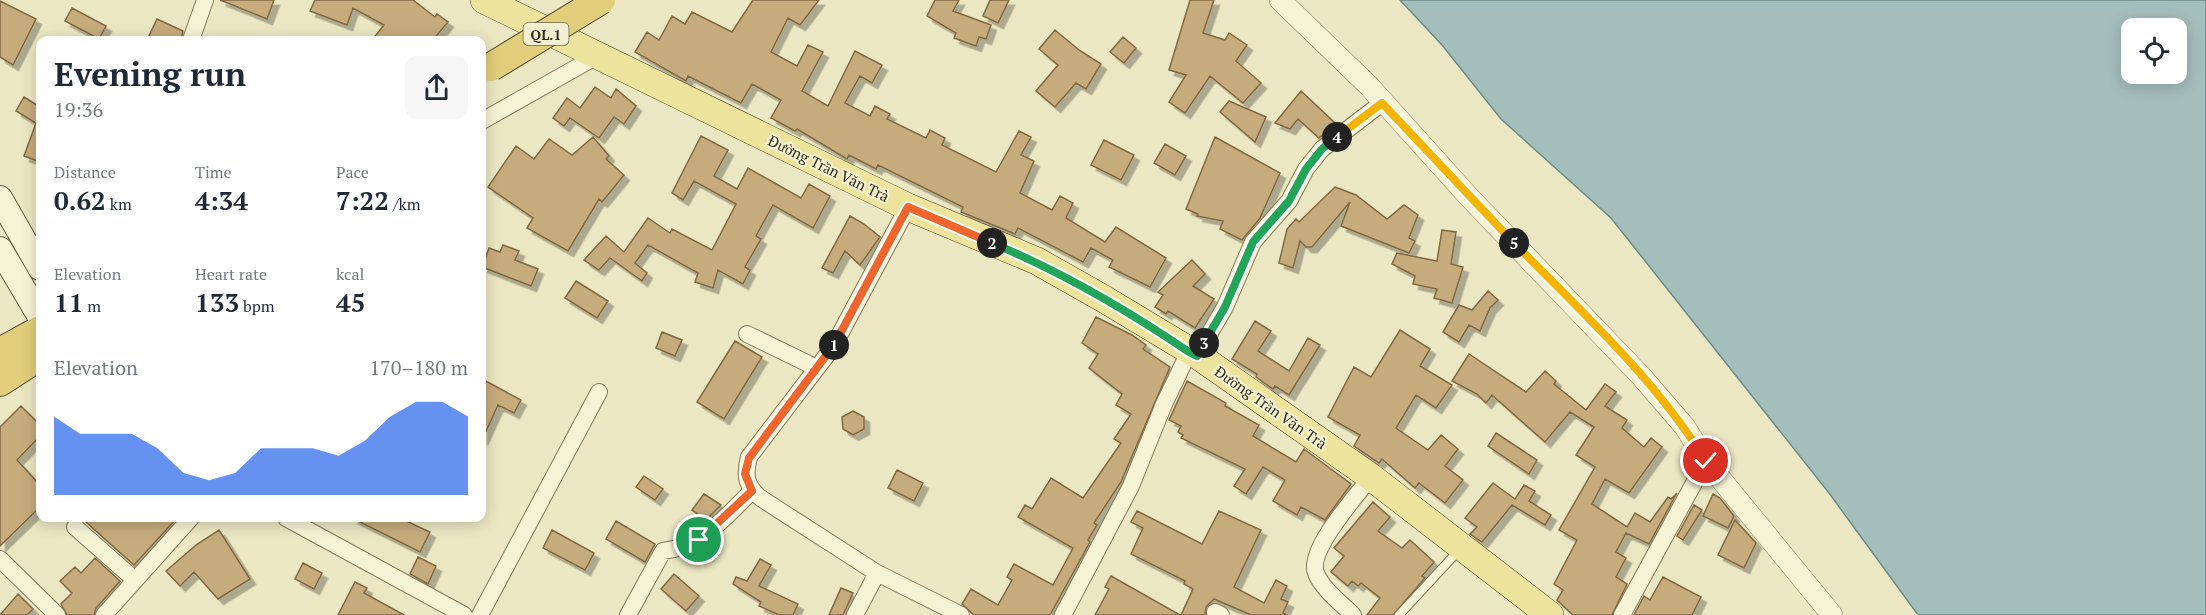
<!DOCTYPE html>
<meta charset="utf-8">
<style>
:root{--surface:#fff;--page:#f6f6f7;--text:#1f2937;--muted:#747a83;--accent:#2563eb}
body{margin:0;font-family:"PT Serif",serif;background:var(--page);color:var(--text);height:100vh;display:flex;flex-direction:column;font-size:22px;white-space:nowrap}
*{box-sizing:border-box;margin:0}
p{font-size:20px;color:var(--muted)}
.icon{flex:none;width:33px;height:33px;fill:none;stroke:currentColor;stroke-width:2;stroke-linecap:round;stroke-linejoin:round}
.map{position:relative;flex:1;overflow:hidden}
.details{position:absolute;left:36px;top:36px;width:450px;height:486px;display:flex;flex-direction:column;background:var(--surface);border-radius:12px;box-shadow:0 3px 15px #0003}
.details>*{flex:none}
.fabs{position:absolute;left:2121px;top:18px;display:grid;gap:12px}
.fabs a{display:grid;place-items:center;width:66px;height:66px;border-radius:12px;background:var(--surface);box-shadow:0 3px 15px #0003;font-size:30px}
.pin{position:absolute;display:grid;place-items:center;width:51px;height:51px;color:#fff;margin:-26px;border:3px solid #fff;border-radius:50%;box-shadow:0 2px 6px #0007}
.km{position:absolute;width:30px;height:30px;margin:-15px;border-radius:50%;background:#222;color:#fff;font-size:16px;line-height:30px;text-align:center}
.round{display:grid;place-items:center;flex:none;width:63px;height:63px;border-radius:12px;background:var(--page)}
.summary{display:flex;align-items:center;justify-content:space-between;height:102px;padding:0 18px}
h1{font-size:33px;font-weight:600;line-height:45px}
.figures{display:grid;grid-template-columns:repeat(3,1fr);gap:9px;height:102px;padding:6px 18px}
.figures div{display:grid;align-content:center}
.figures b{font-size:26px;font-weight:600}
.figures small{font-size:16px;font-weight:400}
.figures p{font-size:16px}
.chart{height:168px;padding:12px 18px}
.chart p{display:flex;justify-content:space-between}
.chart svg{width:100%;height:108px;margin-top:6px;fill:var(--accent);opacity:.7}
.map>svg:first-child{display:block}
.water{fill:#a4bebc;stroke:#6c8b8a;stroke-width:1.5;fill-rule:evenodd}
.building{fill:#c6ab7b;stroke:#816942;stroke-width:1.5;filter:url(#shadow)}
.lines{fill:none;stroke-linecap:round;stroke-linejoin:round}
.service-casing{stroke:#83795b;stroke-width:10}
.minor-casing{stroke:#83795b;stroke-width:18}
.tertiary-casing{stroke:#83795b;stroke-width:22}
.secondary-casing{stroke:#655a3e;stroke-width:26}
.primary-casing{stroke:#51462f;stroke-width:28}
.trunk-casing{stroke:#51462f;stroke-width:30}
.service{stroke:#f6f3d5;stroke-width:8}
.minor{stroke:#f6f3d5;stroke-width:16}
.tertiary{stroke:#f6f3d5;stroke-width:21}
.secondary{stroke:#f6f3d5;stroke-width:24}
.primary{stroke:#ece49c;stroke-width:27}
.trunk{stroke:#e0ce7a;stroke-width:28}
.trunk-bridge-casing{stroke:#51462f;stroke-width:30;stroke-linecap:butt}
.trunk-bridge{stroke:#e0ce7a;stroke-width:28}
.split-1-casing{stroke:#fff;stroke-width:12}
.split-2-casing{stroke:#fff;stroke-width:12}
.split-3-casing{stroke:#fff;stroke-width:12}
.split-4-casing{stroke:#fff;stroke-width:12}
.split-5-casing{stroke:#fff;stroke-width:12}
.split-6-casing{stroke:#fff;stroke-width:12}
.split-1{stroke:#f0652b;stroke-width:8}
.split-2{stroke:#f0652b;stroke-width:8}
.split-3{stroke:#22a559;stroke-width:8}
.split-4{stroke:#22a559;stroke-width:8}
.split-5{stroke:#f5b400;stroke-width:8}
.split-6{stroke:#f5b400;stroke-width:8}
.labels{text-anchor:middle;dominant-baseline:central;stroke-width:4.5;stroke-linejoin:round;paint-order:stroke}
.shield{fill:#f3f0d1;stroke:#6d6854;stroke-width:1.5}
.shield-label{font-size:14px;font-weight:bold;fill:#342d1e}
.street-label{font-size:15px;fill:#342d1e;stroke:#f3f0d1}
</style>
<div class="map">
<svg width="2206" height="615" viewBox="0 0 2206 615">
<defs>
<filter id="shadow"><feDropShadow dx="5.5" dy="5.5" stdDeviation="0" flood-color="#0004"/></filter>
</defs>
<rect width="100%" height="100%" fill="#ebe7c2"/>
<path class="water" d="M1400,0H2206V615H1918L1829,493L1611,218L1501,119L1442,45ZM2132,28H2176V74H2132Z"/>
<path class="building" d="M220,0H274L267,19Z
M315,0H413L435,17L437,14L448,22L433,40H372L384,25L353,8L347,25L310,11Z
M753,0H819L800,25L788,18L771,52L797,66L808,45L823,52L802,91L828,106L855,51L882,65L872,83L860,76L845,103L870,116L875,106L890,114L887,119L926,138L930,130L945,138L942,145L996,172L1019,131L1031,137L1021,155L1034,161L1020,193L1052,210L1060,196L1073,203L1066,218L1105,242L1116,227L1166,258L1150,287L1109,267L1113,260L1091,248L1083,262L1018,228L1015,234L961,212L963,207L878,165L876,169L849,155L847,159L797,129L795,131L771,118L781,100L752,84L741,103L688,76L686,81L635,52L647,32L659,40L672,16L685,24L692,12L732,32Z
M935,0H959L953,11L991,25L986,39L979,37L976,46L954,38L956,33L927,16Z
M990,0H1009L998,23L983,16Z
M1190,0H1214L1203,33L1225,40L1229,33L1247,45L1236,61L1261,83L1243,103L1210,76L1185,113L1169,102L1186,75L1169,70Z
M0,1L36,19L13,65L0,57Z
M72,8L106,26L99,39L65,21Z
M157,19L183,31L181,40H147Z
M1055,30L1079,50L1101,64L1086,89L1076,83L1055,107L1036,91L1058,65L1039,49Z
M1123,37L1136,48L1124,63L1110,52Z
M595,87L611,98L616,89L636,106L624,124L614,117L599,138L570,118L564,126L553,118L567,98L580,108Z
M1301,91L1336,124L1319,138L1298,119L1290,129L1275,123Z
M24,97L40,107V162L24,156L36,123L16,111Z
M1229,101L1266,117L1255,142L1220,112Z
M701,136L728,150L714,176L737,189L748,168L801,198L809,184L830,196L813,228L773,205L756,236L761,239L745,267L750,270L743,284L718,270L713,288L695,282L698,273L648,245L635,263L647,273L642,281L610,258L599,270L584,260L606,236L624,252L648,218L670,233L672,229L712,250L736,204L694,181L683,200L672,193Z
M593,137L609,156L606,159L624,175L602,202L599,199L568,251L527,228L533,218L488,187L516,146L534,159L549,139L572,155Z
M1215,137L1280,173L1260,218L1242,240L1220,229L1223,221L1197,216L1198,214L1186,209Z
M1104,140L1134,155L1121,180L1091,165Z
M1165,144L1186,156L1175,175L1154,163Z
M1335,187L1356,195L1387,219L1404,205L1418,215L1409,238L1415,241L1409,253L1341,226L1350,202L1312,247H1306L1300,241L1293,268L1279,263L1287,229L1296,219L1299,222Z
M850,216L864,224L880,237L860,265L845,251L833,273L822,268Z
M1442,230L1456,232L1451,264L1463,267L1452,303L1434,298L1437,289L1413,284L1415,276L1392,264L1397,253L1437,261Z
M503,245L519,251L515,260L538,269L531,286L482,267L489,248L500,252Z
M1192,260L1205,274L1193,286L1214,299L1195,328L1168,311L1166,314L1155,307L1163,295L1158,292Z
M576,281L608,301L597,318L565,298Z
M1488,291L1498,300L1490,308L1480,331L1469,325L1459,342L1443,332L1459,305L1472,310Z
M1096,317L1132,335L1146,345L1143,349L1170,367L1121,482L1094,523L1097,525L1088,540L1090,542L1050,615H974L962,604L971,589L998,605L1012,580L1007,577L1014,564L1053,585L1073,548L1018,517L1025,505L1032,509L1051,478L1083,498L1121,443L1114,439L1131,414L1116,405L1122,394L1089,368L1098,354L1082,343Z
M1255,321L1271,331L1258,351L1289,371L1308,338L1320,345L1289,395L1275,386L1273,389L1256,377L1257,374L1232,359Z
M1400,330L1430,349L1420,366L1452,385L1436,408L1416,395L1396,428L1428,450L1441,435L1458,449L1445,466L1463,480L1445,503L1419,483L1415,488L1382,459L1379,463L1354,446L1360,435L1328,417L1354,367L1371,377Z
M662,332L682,340L675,356L656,348Z
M735,341L762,357L724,419L697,402Z
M1469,354L1526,392L1545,371L1556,381L1554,384L1586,410L1605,384L1616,392L1605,406L1627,420L1622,428L1644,447L1651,438L1662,447L1629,493L1605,479L1592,504L1627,527L1635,513L1650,522L1668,497L1671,499L1677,493L1649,544L1626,533L1616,552L1626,558L1616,577L1627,584L1612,615H1573L1557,600L1563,590L1554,584L1577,540L1559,530L1595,467L1576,455L1594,427L1570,412L1545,442L1492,395L1486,403L1477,394L1452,381Z
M482,379L521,400L514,413L498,405L482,440Z
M1187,381L1226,403L1225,406L1259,425L1253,436L1296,462L1304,449L1351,484L1325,520L1301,507L1297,515L1273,501L1285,480L1263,467L1246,494L1234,486L1245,469L1181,438L1183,435L1178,432L1181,426L1169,420Z
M21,406L40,425V436L17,460L40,485V507L0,546V427Z
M853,411L864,417V429L853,435L843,429L842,417Z
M1496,433L1537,460L1529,474L1488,446Z
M897,470L923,483L914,501L888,488Z
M644,476L663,489L655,500L636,487Z
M1493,483L1515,499L1524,485L1535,491L1529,501L1551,515L1545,525L1512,505L1482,542L1470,534L1477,527L1465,518Z
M704,494L721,505L706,520L692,510Z
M1713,494L1720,498L1734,516L1728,528L1703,516Z
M1373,502L1390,517L1378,531L1402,548L1410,540L1434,562L1422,576L1425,578L1393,615H1367L1380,598L1361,583L1358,586L1352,581L1348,586L1331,572L1344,556L1334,548Z
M1694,505L1702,510L1683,540L1677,536Z
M1137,511L1202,544L1219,511L1261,530L1234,587L1264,603L1276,580L1287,586L1281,599L1288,602L1283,613L1287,615H1251L1214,599L1206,607L1205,615H1181L1193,589L1184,584L1185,581L1131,554L1143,528L1131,522Z
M90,518H177L134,565L86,522Z
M352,518H400L430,532L420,552Z
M1735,520L1756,543L1744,568L1718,555Z
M616,521L655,544L645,562L606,539Z
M219,530L250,579L218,599L194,572L180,586L166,571L196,545Z
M552,530L594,553L585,570L543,548Z
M418,557L436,566L428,584L410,574Z
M95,558L120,581L96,608L94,615H67L61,604L72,593L60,581L75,567L81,573Z
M760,559L771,565L759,586L798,604L793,615H779L759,606L761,602L733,584L736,577L747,581Z
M303,563L322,573L314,589L295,579Z
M674,574L699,596L686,611L661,589Z
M1111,576L1180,615H1095L1109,589L1105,587Z
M1663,577L1701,597L1692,615H1634L1644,596L1650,600Z
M355,582L367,588L364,593L404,615H338Z
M841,588L853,593L843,615H829Z
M18,594L33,609L27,615H0Z"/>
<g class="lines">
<defs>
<path id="service" d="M1399,615L1460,549"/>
<path id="minor" d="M191,40L205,0
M482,121L597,56
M908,207L833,347L749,457C744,476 746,487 762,499L877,573L961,615
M747,334L817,368
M1197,355L1225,307L1253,242L1289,201L1306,169L1322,149L1382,103
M286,518L464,615
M75,527L135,580
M0,559L57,615
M1215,612L1221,615
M104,615L191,518
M480,615L599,392
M628,615L663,551C702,547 725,517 752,491
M855,615L877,573
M1063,615L1131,486L1164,404L1189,352
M1353,615C1341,603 1322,589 1316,573C1307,550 1357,495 1371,477
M1622,615L1706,461"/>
<path id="tertiary" d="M1280,0L1369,86L1469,197L1641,376L1685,427L1706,461L1832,615"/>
<path id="secondary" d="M0,198L40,268
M0,249L40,317"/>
<path id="primary" d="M484,0L908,207L1037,261L1104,299L1197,355L1294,423L1371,477L1550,615"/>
<path id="trunk" d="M0,352L40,330
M0,382L40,356"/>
</defs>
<use href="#service" class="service-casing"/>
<use href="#minor" class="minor-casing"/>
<use href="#tertiary" class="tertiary-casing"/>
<use href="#secondary" class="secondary-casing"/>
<use href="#primary" class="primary-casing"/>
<use href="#trunk" class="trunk-casing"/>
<use href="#service" class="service"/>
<use href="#minor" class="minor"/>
<use href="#tertiary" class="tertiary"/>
<use href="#secondary" class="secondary"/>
<use href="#primary" class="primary"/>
<use href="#trunk" class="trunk"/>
<defs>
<path id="trunk-bridge" d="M491,67L601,0"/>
</defs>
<use href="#trunk-bridge" class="trunk-bridge-casing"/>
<use href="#trunk-bridge" class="trunk-bridge"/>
</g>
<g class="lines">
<defs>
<path id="split-1" d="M699,540L752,491L745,474L749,458L834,345"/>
<path id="split-2" d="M834,345L908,207L992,243"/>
<path id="split-3" d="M992,243C1062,272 1127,310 1189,352L1197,356L1204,343"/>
<path id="split-4" d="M1204,343L1225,307L1253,242L1289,201L1306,169L1322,149L1337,137"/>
<path id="split-5" d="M1337,137L1382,103L1514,243"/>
<path id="split-6" d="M1514,243C1581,311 1655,379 1706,461"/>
</defs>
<use href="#split-1" class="split-1-casing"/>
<use href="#split-2" class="split-2-casing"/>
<use href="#split-3" class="split-3-casing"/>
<use href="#split-4" class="split-4-casing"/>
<use href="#split-5" class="split-5-casing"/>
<use href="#split-6" class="split-6-casing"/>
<use href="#split-1" class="split-1"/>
<use href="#split-2" class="split-2"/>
<use href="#split-3" class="split-3"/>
<use href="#split-4" class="split-4"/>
<use href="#split-5" class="split-5"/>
<use href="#split-6" class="split-6"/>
</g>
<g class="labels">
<rect class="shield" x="523.5" y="23" width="45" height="22" rx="4.5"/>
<g class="shield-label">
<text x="546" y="34">QL.1</text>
</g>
<g class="street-label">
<text transform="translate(829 168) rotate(26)">Đường Trần Văn Trà</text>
<text transform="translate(1271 407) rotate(35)">Đường Trần Văn Trà</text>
</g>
</g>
</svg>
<div class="fabs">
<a><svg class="icon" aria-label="locate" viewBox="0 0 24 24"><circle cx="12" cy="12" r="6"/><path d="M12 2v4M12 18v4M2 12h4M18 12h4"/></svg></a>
</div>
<div class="pin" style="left:699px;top:540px;background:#1e9e55"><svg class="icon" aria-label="arrive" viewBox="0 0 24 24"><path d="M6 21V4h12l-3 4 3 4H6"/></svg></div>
<div class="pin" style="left:1706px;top:461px;background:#d93025"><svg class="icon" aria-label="check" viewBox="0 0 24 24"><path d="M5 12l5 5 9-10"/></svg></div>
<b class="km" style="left:834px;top:345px">1</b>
<b class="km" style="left:992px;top:243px">2</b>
<b class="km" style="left:1204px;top:343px">3</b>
<b class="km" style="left:1337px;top:137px">4</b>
<b class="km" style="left:1514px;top:243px">5</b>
<section class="details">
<div class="summary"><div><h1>Evening run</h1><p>19:36</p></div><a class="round"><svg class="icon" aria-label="share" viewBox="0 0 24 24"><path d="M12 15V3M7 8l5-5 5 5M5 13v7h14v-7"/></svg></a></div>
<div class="figures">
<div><p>Distance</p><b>0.62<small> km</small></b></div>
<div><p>Time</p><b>4:34</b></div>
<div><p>Pace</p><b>7:22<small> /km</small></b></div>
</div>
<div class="figures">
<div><p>Elevation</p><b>11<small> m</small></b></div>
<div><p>Heart rate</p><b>133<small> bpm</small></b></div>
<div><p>kcal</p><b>45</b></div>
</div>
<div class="chart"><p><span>Elevation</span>170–180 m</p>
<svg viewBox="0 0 160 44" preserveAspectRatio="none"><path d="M0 44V12L10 19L20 19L30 19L40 25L50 35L60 38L70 35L80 25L90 25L100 25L110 28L120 22L130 12L140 6L150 6L160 12V44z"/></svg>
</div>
</section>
</div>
